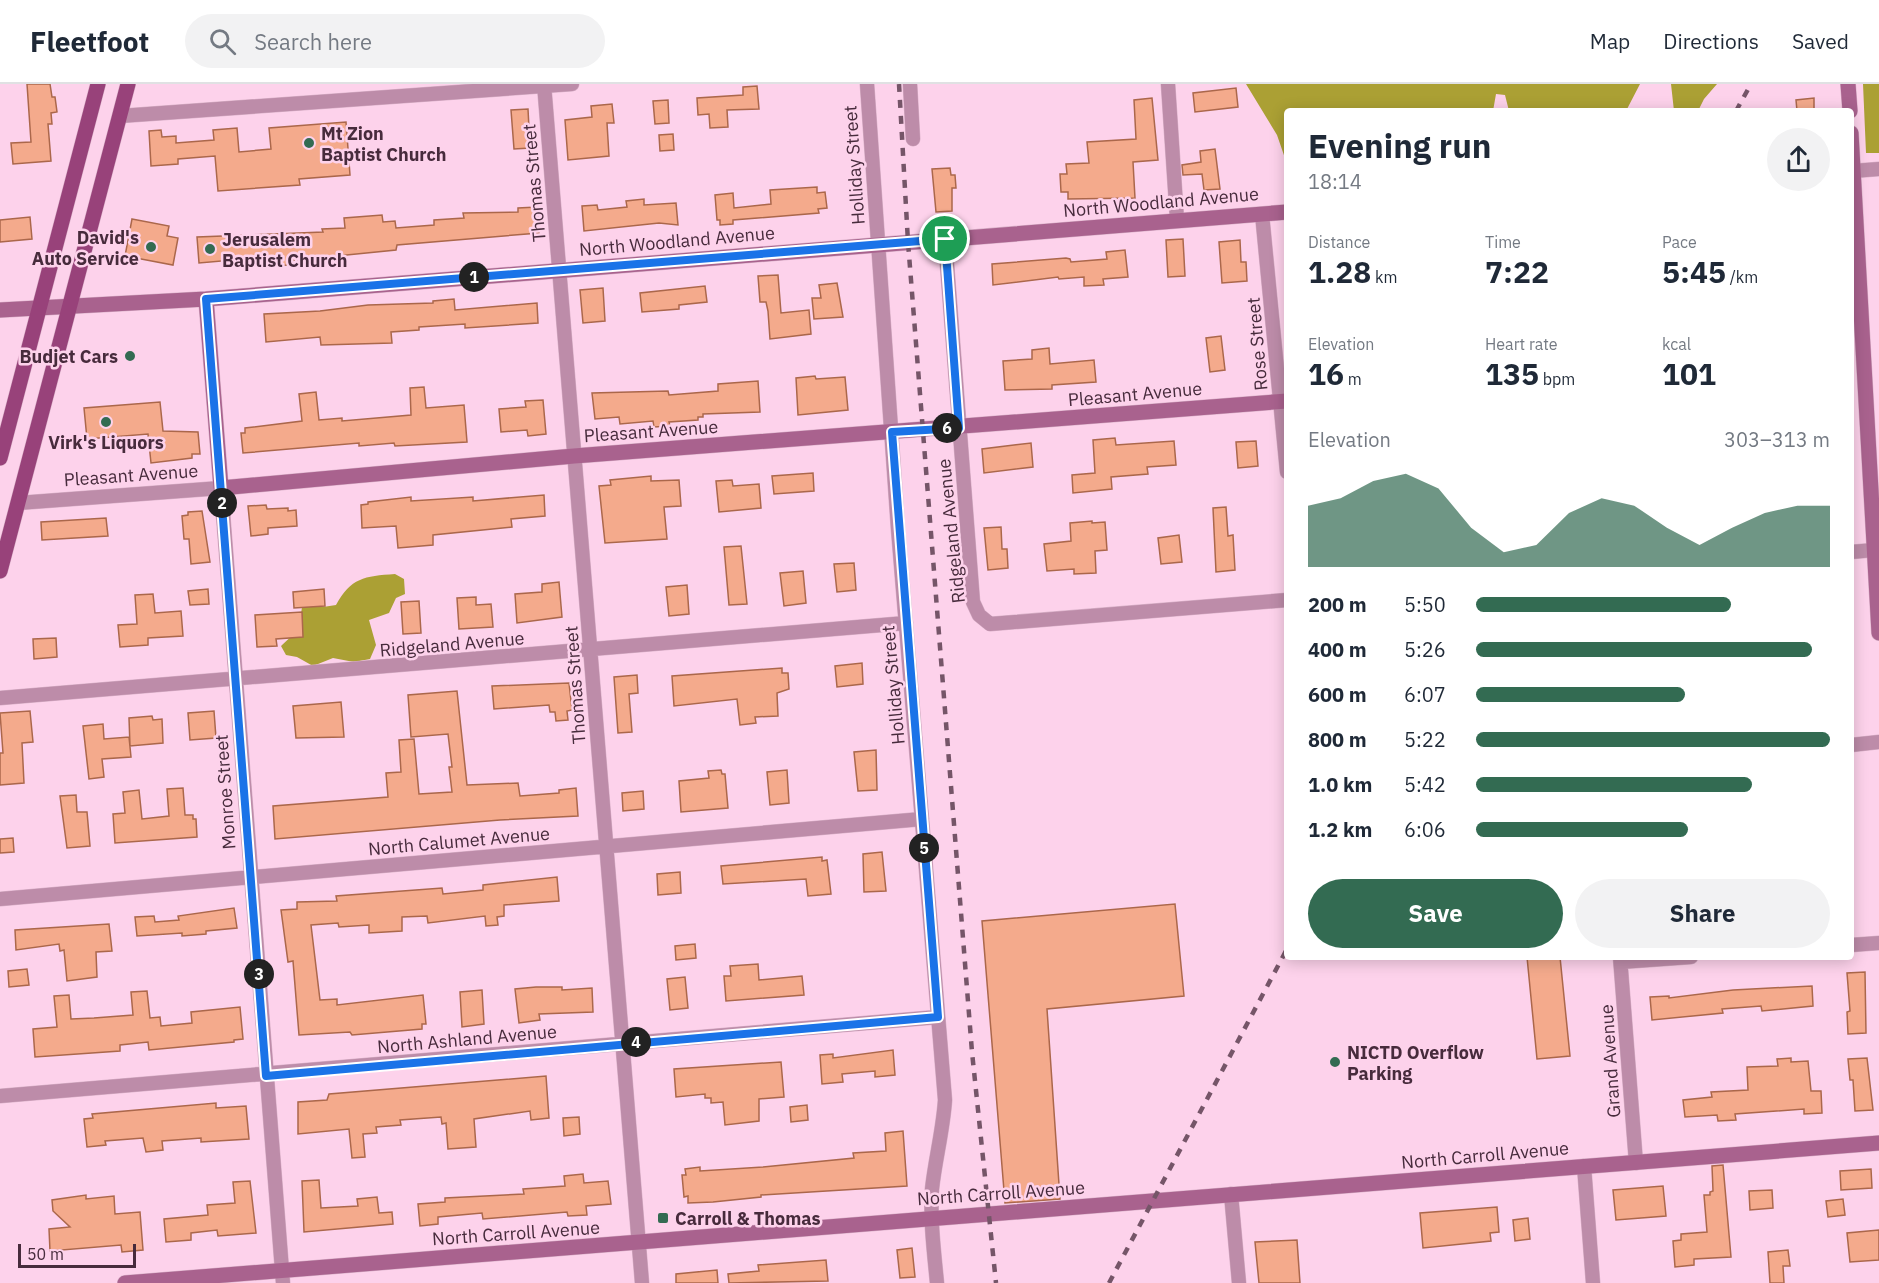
<!DOCTYPE html>
<meta charset="utf-8">
<style>
:root{--surface:#fff;--page:#f2f2f3;--text:#1f2937;--muted:#747a83;--line:#e0e1e3;--accent:#336b52}
body{margin:0;font-family:"IBM Plex Sans",sans-serif;background:var(--page);color:var(--text);height:100vh;display:flex;flex-direction:column;font-size:22px;white-space:nowrap}
*{box-sizing:border-box;margin:0}
p{font-size:20px;color:var(--muted)}
.icon{flex:none;width:33px;height:33px;fill:none;stroke:currentColor;stroke-width:2;stroke-linecap:round;stroke-linejoin:round}
.map{position:relative;flex:1;overflow:hidden}
.panel{position:absolute;left:1284px;top:24px;width:570px;height:852px;display:flex;flex-direction:column;background:var(--surface);border-radius:6px;box-shadow:0 3px 15px #0003}
.panel>*{flex:none}
.scale{position:absolute;left:18px;bottom:15px;width:118px;box-sizing:border-box;padding-left:6px;border:3px solid #472b3c;border-top:0;font-size:16px;line-height:21px;white-space:nowrap;color:#472b3c;-webkit-text-stroke:4px #fdd2eb;paint-order:stroke}
.pin{position:absolute;display:grid;place-items:center;width:51px;height:51px;color:#fff;margin:-26px;border:3px solid #fff;border-radius:50%;box-shadow:0 2px 6px #0007}
.km{position:absolute;width:30px;height:30px;margin:-15px;border-radius:50%;background:#222;color:#fff;font-size:16px;line-height:30px;text-align:center}
.round{display:grid;place-items:center;flex:none;width:63px;height:63px;border-radius:32px;background:var(--page)}
.headline{display:flex;align-items:center;justify-content:space-between;height:102px;padding:0 24px}
h1{font-size:33px;font-weight:800;line-height:45px}
.metrics{display:grid;grid-template-columns:repeat(3,1fr);gap:9px;height:102px;padding:6px 24px}
.metrics div{display:grid;align-content:center}
.metrics b{font-size:30px;font-weight:800}
.metrics small{font-size:16px;font-weight:400}
.metrics p{font-size:16px}
.chart{height:168px;padding:12px 24px}
.chart p{display:flex;justify-content:space-between}
.chart svg{width:100%;height:108px;margin-top:6px;fill:var(--accent);opacity:.7}
.cta{display:flex;gap:12px;margin-top:auto;padding:12px 24px}
.cta a{flex:1;height:69px;border-radius:36px;background:var(--accent);color:#fff;font-size:24px;font-weight:800;line-height:69px;text-align:center}
.cta a+a{background:var(--page);color:var(--text)}
ul{padding:0 24px;list-style:none;font-size:20px}
li{display:grid;grid-template-columns:96px 72px 1fr;align-items:center;height:45px}
li i{height:15px;border-radius:8px;background:var(--accent)}
header{display:flex;align-items:center;gap:36px;box-sizing:border-box;height:84px;padding:0 30px;background:var(--surface);border-bottom:2px solid var(--line)}
header strong{font-size:28px}
nav{display:flex;gap:33px;margin-inline-start:auto;font-size:21px}
.search{width:420px;height:54px;background:var(--page);display:flex;align-items:center;gap:15px;box-sizing:border-box;padding:0 21px;border-radius:33px;color:var(--muted);font-size:22px}
.map>svg:first-child{display:block}
.forest{fill:#aba034}
.building{fill:#f4aa8c;stroke:#ab674b;stroke-width:1.5}
.lines{fill:none;stroke-linecap:round;stroke-linejoin:round}
.street-casing{stroke:#d9b1c8;stroke-width:15}
.secondary-casing{stroke:#d9b1c8;stroke-width:16}
.primary-casing{stroke:#d9b1c8;stroke-width:16}
.street{stroke:#bd8ca9;stroke-width:14}
.secondary{stroke:#a9628e;stroke-width:15}
.primary{stroke:#98427a;stroke-width:15}
.rail{stroke:#755568;stroke-width:4.5;stroke-dasharray:8 8;stroke-linecap:butt}
.route-casing{stroke:#fff;stroke-width:12}
.route{stroke:#1a73e8;stroke-width:8}
.poi-dot{fill:#336b52;stroke:#fdd2eb;stroke-width:2}
.labels{text-anchor:middle;dominant-baseline:central;stroke-width:5;stroke-linejoin:round;paint-order:stroke}
.poi-label{font-size:18px;font-weight:bold;fill:#472b3c;stroke:#fdd2eb;text-anchor:start}
.street-label{font-size:18px;fill:#472b3c;stroke:#fdd2eb}
</style>
<header>
<strong>Fleetfoot</strong>
<div class="search"><svg class="icon" aria-label="search" viewBox="0 0 24 24"><circle cx="10" cy="10" r="6"/><path d="M15 15l6 6"/></svg>Search here</div>
<nav><a>Map</a><a>Directions</a><a>Saved</a></nav>
</header>
<div class="map">
<svg width="1879" height="1199" viewBox="0 0 1879 1199">
<rect width="100%" height="100%" fill="#fdd2eb"/>
<path class="forest" d="M1246,0H1640L1626,27H1509L1505,11L1496,10L1493,27H1287V80L1277,51Z
M1671,0H1717L1704,15L1698,27H1674Z
M1863,0H1879V69H1866Z
M395,490L404,495L405,510L396,514L389,529L369,536L376,561L370,575L354,578L333,574L313,582L297,573L286,571L281,562L299,545L302,523L307,519L323,523L336,521C351,494 364,492 395,490Z"/>
<path class="building" d="M27,0H50L52,13H55L57,28L51,29L52,40H48L51,77L13,80L11,59L31,58Z
M757,2L759,25L727,26L728,43L710,44L709,30L698,31L697,14L743,11V3Z
M1236,4L1238,23L1195,28L1193,9Z
M1152,14L1158,76L1133,78L1135,114L1068,115V108H1061L1060,90H1067L1066,80L1089,79L1087,58L1136,55L1134,16Z
M1814,14V27H1797L1796,16Z
M668,16L669,39L655,40L653,17Z
M612,20L614,39H607L609,72L568,76L565,36L592,33L591,22Z
M528,25L530,64L514,65L511,26Z
M346,38L350,91L299,95L300,101L218,107L215,72L178,75V80L151,82L149,47L161,46L162,53L176,52V59L214,56L213,46L237,44L239,68L271,65L269,44Z
M673,50L674,66L660,67L659,51Z
M1215,65L1220,105L1204,106L1202,90L1183,91L1182,81L1201,78L1200,67Z
M950,84L951,91H955L956,104H952V127L936,128L932,85Z
M817,103V109L825,108L827,124L818,125L819,129L733,136V140L720,141V136H717L715,111L733,109L734,124L771,120L770,106Z
M644,115V121L676,119L678,141L659,139L584,147L582,122L597,121L598,126L627,123L626,117Z
M537,123L539,149L397,161L396,166L287,177V181L269,182L268,173L199,179L197,153L323,148L322,145L345,144L344,134L382,131L383,138L395,137L396,144L434,141V136L464,134L463,129L518,128V124Z
M30,133L32,155L0,158V136Z
M132,135L169,142L167,152L178,154L173,181L125,172Z
M1183,155L1185,192L1168,193L1166,156Z
M1240,156L1241,178H1246L1247,197L1222,199L1219,158Z
M1125,166L1128,193L1103,195L1104,201L1084,202V193L1059,195L1058,193L993,201L992,180L1066,174L1070,175L1071,178L1107,175L1106,168Z
M778,191L781,229L809,226L811,250L770,255L768,227L766,218H760L758,192Z
M837,199L843,233L814,235L812,214H821L819,201Z
M705,202L707,218L679,221V225L642,228L640,209Z
M603,204L605,237L583,239L580,206Z
M454,215L455,226L537,219L538,239L465,244V240L419,243V246L391,248L392,259L321,261L320,253L266,258L264,230L320,227L368,221L433,219V217Z
M1221,252L1225,286L1210,288L1206,254Z
M1049,264L1050,280L1094,276L1096,298L1052,301V305L1005,306L1003,277L1032,275V266Z
M815,292L816,295L845,293L848,326L798,331L796,294Z
M758,297L760,328L703,330V333H698V336L669,338L670,342L654,343L653,337L620,340L619,333L595,335L592,309L668,307L669,311L718,307V300Z
M424,303L426,324L464,321L467,358L395,362L394,359L359,362V359L243,369L241,349H245V344L302,337L299,310L316,308L319,336L342,334V337L411,331L410,304Z
M543,316L546,350L528,352L527,346L501,348L499,325L526,323L525,317Z
M160,318L163,347L198,348L200,370H192V374L151,379L148,350L87,355L84,324Z
M1115,354L1116,361L1174,357L1176,381L1147,383L1148,390L1111,393L1112,405L1073,409L1072,391L1095,389L1093,356Z
M1256,357L1258,382L1238,384L1236,358Z
M1031,359L1033,383L984,389L982,365Z
M813,389L814,407L774,410L772,392Z
M651,392V397L679,396L681,422L664,423L667,455L605,459L599,402L611,401L610,396Z
M732,396L733,402L759,400L761,424L719,428L716,397Z
M544,411L545,432L511,435L512,443L433,451V461L398,464L396,442L362,444L361,421L368,420V418L411,413V417L473,413V417Z
M266,421L267,425L288,424V427L296,426L297,442L268,444V450L251,452L248,422Z
M1226,423L1228,452L1233,451L1235,486L1216,488L1213,424Z
M202,427L210,478L191,480L189,455H184L182,432L188,431V428Z
M106,434L108,452L42,456L41,438Z
M1092,437V439L1105,438L1107,466L1095,467L1096,489L1074,490V485L1047,487L1044,460L1071,457L1070,439Z
M1001,443L1002,465H1007L1008,484L988,486L984,444Z
M1179,451L1182,478L1161,480L1158,454Z
M741,462L747,520L729,521L724,463Z
M854,479L856,506L837,508L834,480Z
M803,487L806,519L784,522L780,489Z
M559,498L562,533L517,539L515,510L542,508V500Z
M687,501L689,530L669,532L666,503Z
M208,505L209,520L190,521L188,507Z
M324,505L325,522L294,524L293,508Z
M153,510L155,529L181,527L183,552L148,554V561L120,563L118,541L137,540L135,511Z
M476,513V521L491,520L493,543L459,545L457,514Z
M419,517L421,549L403,550L401,518Z
M302,528L303,553L276,555L277,562L257,563L255,531Z
M56,554L57,573L34,575L33,555Z
M862,579L863,600L837,603L835,582Z
M782,584V589H788L789,605L777,609L778,632L755,633L756,639L740,641L737,615L674,622L672,592Z
M637,591L638,609L629,610L632,648L618,649L614,593Z
M569,599L572,626L567,627L568,636L556,637L555,628H550L549,621L494,625L492,602Z
M457,607L467,701L518,699L520,712L559,709V706L576,704L578,732L500,736L275,755L273,722L388,713L386,689L401,688L399,656L414,655L419,710L452,708L449,683H452L448,650L411,653L408,611Z
M341,618L344,653L296,654L293,622Z
M30,627L33,658L22,659L24,699L0,701V669H3L0,629Z
M214,627L216,654L190,656L188,629Z
M152,632L153,636L162,635L163,659L130,662L129,634Z
M103,640L104,655L129,653L131,673L102,675L104,693L89,695L83,642Z
M876,666L877,706L858,707L854,668Z
M721,686L722,690H725L728,724L681,728L679,697L709,694L708,687Z
M787,686L789,719L770,721L767,688Z
M183,704L185,731H193V735H196L197,753L115,759L113,730L125,729L123,708L139,706L142,735L169,732L167,705Z
M643,707L644,725L623,727L622,709Z
M76,711L77,728H87L90,762L67,764L60,712Z
M13,754L14,768L0,769V755Z
M882,768L886,807L864,808L863,770Z
M822,773V777L827,776L831,810L808,812L806,795L723,800L721,782Z
M680,788L681,809L658,811L657,790Z
M557,793L559,817L504,821V832L497,833L498,841L486,842L485,832L428,839L427,832L402,833V847L369,849V841L339,843L338,839L311,841L320,916L337,915V921L423,911L426,940H422V945L352,951L350,948L299,951L293,877L288,878L281,826L297,825V818L337,817L336,812L442,804L443,810L483,806V801Z
M1175,820L1184,912L1047,925L1060,1115L1005,1119L982,837Z
M234,824L237,844L206,847V850L182,852V849L137,852L135,833L154,832L155,838L179,836L178,832Z
M109,840L112,867L96,868L97,893L67,897L64,866L60,867L59,860L16,866L15,846Z
M695,860L696,874L676,876L675,862Z
M1527,873H1560L1570,972L1537,975Z
M758,880L759,896L802,892L804,911L726,917L724,892H731L730,882Z
M27,885L29,901L9,903L8,887Z
M1865,888L1866,949L1848,950L1847,928L1850,927L1847,889Z
M685,893L688,924L670,926L667,895Z
M1812,902L1813,922L1762,927L1761,922L1722,925L1723,929L1652,936L1650,913L1669,912V914L1733,906Z
M536,903H562V906L592,904L593,928L539,930L540,936L519,939L515,905Z
M482,906L484,940L462,943L460,908Z
M147,907L150,934L160,933L161,942L192,939L191,928L240,923L243,955L234,956V958L149,966L148,958L120,961V967L35,973L33,945L57,943L54,912L69,911L71,935L94,934L133,931L131,908Z
M893,966L895,991L875,993V987L842,990L843,998L822,1000L820,971L833,970V974Z
M1791,974V978L1808,977L1811,1007H1821L1822,1029L1804,1030V1025L1735,1030L1736,1036L1718,1037L1717,1031L1685,1033L1683,1016L1712,1013L1711,1008L1748,1006L1747,983L1778,982L1777,975Z
M1867,974L1873,1026L1855,1027L1853,996H1850L1848,975Z
M781,978L784,1013L759,1015V1037L725,1041L723,1018L711,1019V1014H705V1010L676,1013L674,985Z
M546,992L549,1034L531,1036L530,1027L474,1035L476,1063L448,1065L446,1039L442,1040L441,1033L400,1036L401,1041L376,1043L377,1049L363,1050L365,1073L352,1074L349,1045L298,1050V1018L327,1016L329,1010Z
M216,1019V1024L246,1022L249,1055L201,1058V1054L162,1057L163,1066L146,1068L143,1054L105,1057L106,1061L87,1063L84,1035L93,1034L92,1030Z
M807,1021L808,1036L791,1038L790,1023Z
M579,1033L580,1050L564,1052L563,1034Z
M903,1047L907,1102L761,1111V1113L713,1118L688,1119V1112L684,1113L682,1091H686L685,1085L700,1083V1087L763,1083L854,1074L853,1069L886,1067L885,1049Z
M1723,1081L1731,1173L1694,1175V1181L1675,1183L1673,1157L1681,1156V1150L1707,1148L1704,1111H1710V1108L1713,1107L1712,1082Z
M1871,1085L1872,1104L1841,1106L1840,1087Z
M583,1090L584,1099L608,1097L611,1120L586,1122L587,1131L568,1132L567,1128L483,1135L482,1129L438,1133V1140L420,1142L418,1120L445,1118V1114L524,1110L523,1105L565,1102L564,1092Z
M319,1096L321,1124L358,1122L357,1115L377,1113L379,1129L392,1128L393,1140L304,1148L302,1097Z
M250,1097L256,1149L218,1152L217,1146L191,1149V1156L166,1158L164,1135L208,1131L207,1121L235,1119L233,1098Z
M1663,1102L1666,1132L1616,1136L1613,1106Z
M1772,1106L1773,1124L1750,1126L1749,1107Z
M86,1111V1115L114,1112L115,1130L140,1128L143,1166L122,1168L121,1161L50,1167L49,1145L70,1143L53,1127L52,1116Z
M1843,1115L1845,1131L1828,1133L1826,1117Z
M1497,1123L1499,1148L1490,1149L1491,1157L1423,1164L1420,1129Z
M1528,1134L1530,1155L1515,1157L1513,1136Z
M1879,1146V1176L1850,1178L1847,1149Z
M1297,1156L1300,1199H1259L1255,1158Z
M912,1164L915,1193L900,1194L897,1166Z
M1788,1166L1790,1182H1783L1784,1199H1770L1768,1168Z
M826,1176L828,1197L729,1199L728,1190L759,1187L758,1181Z
M717,1186L718,1199H676V1190Z"/>
<g class="lines">
<defs>
<path id="street" d="M544,0L642,1199
M867,0L898,445L945,1016C943,1047 935,1076 932,1105C930,1136 934,1168 937,1199
M910,0L913,55
M1168,0L1177,136
M120,32L572,0
M1853,87L1879,85
M1262,130L1287,388
M945,155L973,518L979,531L990,540L1287,516
M18,419L221,404L283,1199
M1851,468L1874,466
M0,614L906,539
M1851,661L1879,658
M0,815L922,735
M1851,861L1879,859
M1620,873L1636,1079
M1621,878L1691,873
M0,1012L938,933
M1584,1082L1593,1199
M1231,1110L1239,1199"/>
<path id="secondary" d="M1848,0L1850,27
M1851,49L1879,549
M206,215L221,404L574,372L1287,317
M0,226L206,215L1287,128
M125,1199L1879,1059"/>
<path id="primary" d="M0,374L98,0
M0,487L128,0"/>
</defs>
<use href="#street" class="street-casing"/>
<use href="#secondary" class="secondary-casing"/>
<use href="#primary" class="primary-casing"/>
<use href="#street" class="street"/>
<use href="#secondary" class="secondary"/>
<use href="#primary" class="primary"/>
<path class="rail" d="M899,0L908,158L972,968L996,1199
M1736,27L1751,0
M1109,1199L1287,865"/>
</g>
<g class="lines">
<defs>
<path id="route" d="M945,155L959,344L892,348L938,933L266,992L206,215Z"/>
</defs>
<use href="#route" class="route-casing"/>
<use href="#route" class="route"/>
</g>
<g class="poi-dot">
<circle cx="309" cy="59" r="6"/>
<circle cx="151" cy="163" r="6"/>
<circle cx="210" cy="165" r="6"/>
<circle cx="130" cy="272" r="6"/>
<circle cx="106" cy="338" r="6"/>
<circle cx="1335" cy="978" r="6"/>
<rect x="657" y="1128" width="12" height="12" rx="3"/>
</g>
<g class="labels">
<g class="poi-label">
<text x="321" y="49">Mt Zion<tspan x="321" dy="21">Baptist Church</tspan></text>
<text x="139" y="153" text-anchor="end">David's<tspan x="139" dy="21">Auto Service</tspan></text>
<text x="222" y="155">Jerusalem<tspan x="222" dy="21">Baptist Church</tspan></text>
<text x="118" y="272" text-anchor="end">Budjet Cars</text>
<text x="106" y="358" text-anchor="middle">Virk's Liquors</text>
<text x="1347" y="968">NICTD Overflow<tspan x="1347" dy="21">Parking</tspan></text>
<text x="675" y="1134">Carroll &amp; Thomas</text>
</g>
<g class="street-label">
<text transform="translate(854 81) rotate(-94)">Holliday Street</text>
<text transform="translate(534 99) rotate(-95)">Thomas Street</text>
<text transform="translate(1161 118) rotate(-5)">North Woodland Avenue</text>
<text transform="translate(677 157) rotate(-5)">North Woodland Avenue</text>
<text transform="translate(1257 260) rotate(-95)">Rose Street</text>
<text transform="translate(1135 310) rotate(-5)">Pleasant Avenue</text>
<text transform="translate(651 347) rotate(-4)">Pleasant Avenue</text>
<text transform="translate(131 391) rotate(-4)">Pleasant Avenue</text>
<text transform="translate(951 447) rotate(-96)">Ridgeland Avenue</text>
<text transform="translate(452 560) rotate(-5)">Ridgeland Avenue</text>
<text transform="translate(575 601) rotate(-94)">Thomas Street</text>
<text transform="translate(893 601) rotate(-95)">Holliday Street</text>
<text transform="translate(225 708) rotate(-94)">Monroe Street</text>
<text transform="translate(459 757) rotate(-5)">North Calumet Avenue</text>
<text transform="translate(467 955) rotate(-5)">North Ashland Avenue</text>
<text transform="translate(1610 977) rotate(-94)">Grand Avenue</text>
<text transform="translate(1485 1071) rotate(-5)">North Carroll Avenue</text>
<text transform="translate(1001 1109) rotate(-4)">North Carroll Avenue</text>
<text transform="translate(516 1149) rotate(-4)">North Carroll Avenue</text>
</g>
</g>
</svg>
<div class="scale">50 m</div>
<div class="pin" style="left:945px;top:155px;background:#1e9e55"><svg class="icon" aria-label="arrive" viewBox="0 0 24 24"><path d="M6 21V4h12l-3 4 3 4H6"/></svg></div>
<b class="km" style="left:474px;top:193px">1</b>
<b class="km" style="left:222px;top:419px">2</b>
<b class="km" style="left:259px;top:890px">3</b>
<b class="km" style="left:636px;top:958px">4</b>
<b class="km" style="left:924px;top:764px">5</b>
<b class="km" style="left:947px;top:344px">6</b>
<section class="panel">
<div class="headline"><div><h1>Evening run</h1><p>18:14</p></div><a class="round"><svg class="icon" aria-label="share" viewBox="0 0 24 24"><path d="M12 15V3M7 8l5-5 5 5M5 13v7h14v-7"/></svg></a></div>
<div class="metrics">
<div><p>Distance</p><b>1.28<small> km</small></b></div>
<div><p>Time</p><b>7:22</b></div>
<div><p>Pace</p><b>5:45<small> /km</small></b></div>
</div>
<div class="metrics">
<div><p>Elevation</p><b>16<small> m</small></b></div>
<div><p>Heart rate</p><b>135<small> bpm</small></b></div>
<div><p>kcal</p><b>101</b></div>
</div>
<div class="chart"><p><span>Elevation</span>303–313 m</p>
<svg viewBox="0 0 160 44" preserveAspectRatio="none"><path d="M0 44V19L10 16L20 9L30 6L40 12L50 28L60 38L70 35L80 22L90 16L100 19L110 28L120 35L130 28L140 22L150 19L160 19V44z"/></svg>
</div>
<ul>
<li><b>200 m</b>5:50<i style="width:72%"></i></li>
<li><b>400 m</b>5:26<i style="width:95%"></i></li>
<li><b>600 m</b>6:07<i style="width:59%"></i></li>
<li><b>800 m</b>5:22<i style="width:100%"></i></li>
<li><b>1.0 km</b>5:42<i style="width:78%"></i></li>
<li><b>1.2 km</b>6:06<i style="width:60%"></i></li>
</ul>
<div class="cta"><a>Save</a><a>Share</a></div>
</section>
</div>
